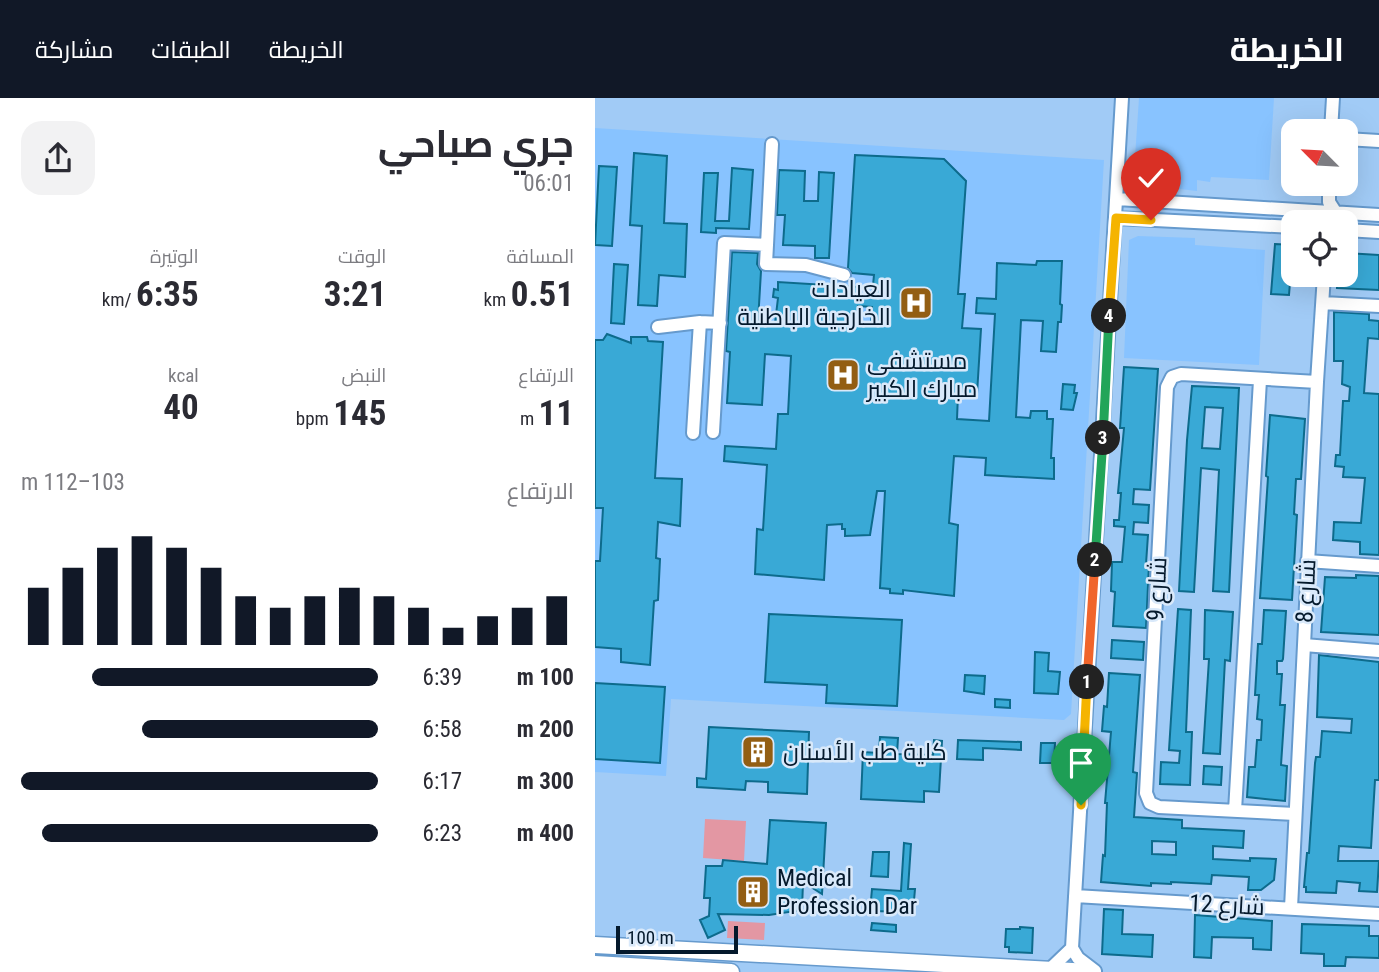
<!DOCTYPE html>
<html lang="ar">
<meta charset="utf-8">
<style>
:root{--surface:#fff;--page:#f2f2f3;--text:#2b2b33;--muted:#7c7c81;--accent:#111827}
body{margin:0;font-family:"Roboto Condensed",Cairo,sans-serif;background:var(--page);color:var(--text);direction:rtl;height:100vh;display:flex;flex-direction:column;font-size:26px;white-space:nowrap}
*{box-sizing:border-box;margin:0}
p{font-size:23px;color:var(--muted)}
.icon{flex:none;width:38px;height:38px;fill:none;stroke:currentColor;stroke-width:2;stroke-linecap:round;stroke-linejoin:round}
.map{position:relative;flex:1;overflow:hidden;direction:ltr}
.panel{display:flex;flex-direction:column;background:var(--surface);width:595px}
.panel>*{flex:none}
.needle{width:46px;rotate:294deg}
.fabs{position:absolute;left:686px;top:21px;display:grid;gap:14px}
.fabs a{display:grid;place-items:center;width:77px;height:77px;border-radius:14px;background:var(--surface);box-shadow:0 7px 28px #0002;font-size:35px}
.scale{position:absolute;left:21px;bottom:18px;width:122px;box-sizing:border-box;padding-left:7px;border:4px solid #04192c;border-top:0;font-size:19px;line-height:24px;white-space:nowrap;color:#04192c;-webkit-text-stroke:5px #d9e9fa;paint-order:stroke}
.pin{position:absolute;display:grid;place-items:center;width:60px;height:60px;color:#fff;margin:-72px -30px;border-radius:50% 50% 50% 0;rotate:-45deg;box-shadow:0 0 7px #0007}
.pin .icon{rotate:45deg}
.km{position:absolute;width:35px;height:35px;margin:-18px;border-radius:50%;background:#222;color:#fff;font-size:19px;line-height:35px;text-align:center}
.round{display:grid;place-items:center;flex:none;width:74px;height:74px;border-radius:21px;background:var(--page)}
.head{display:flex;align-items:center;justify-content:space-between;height:119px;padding:0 21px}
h1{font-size:38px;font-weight:700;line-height:52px}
.figures{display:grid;grid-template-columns:repeat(3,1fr);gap:10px;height:119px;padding:7px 21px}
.figures div{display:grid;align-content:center}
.figures b{font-size:35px;font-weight:700}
.figures small{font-size:19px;font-weight:400}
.figures p{font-size:19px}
.chart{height:196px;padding:14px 21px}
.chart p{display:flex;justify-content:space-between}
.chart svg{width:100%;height:126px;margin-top:7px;stroke:var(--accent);stroke-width:6}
ul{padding:0 21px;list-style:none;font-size:23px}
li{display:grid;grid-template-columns:112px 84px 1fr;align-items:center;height:52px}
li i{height:18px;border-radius:9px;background:var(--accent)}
header{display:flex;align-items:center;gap:42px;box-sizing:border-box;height:98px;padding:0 35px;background:var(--accent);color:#fff}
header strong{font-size:33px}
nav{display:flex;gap:38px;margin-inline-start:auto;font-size:24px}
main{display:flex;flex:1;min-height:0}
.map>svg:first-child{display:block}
.built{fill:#88c3ff}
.green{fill:#e397a3}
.building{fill:#39a9d6;stroke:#0d6b8c;stroke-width:2;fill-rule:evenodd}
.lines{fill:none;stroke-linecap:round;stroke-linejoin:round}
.minor-casing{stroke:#669acd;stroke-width:16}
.major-casing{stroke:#669acd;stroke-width:19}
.minor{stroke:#fff;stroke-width:12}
.major{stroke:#fff;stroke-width:16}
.split-1-casing{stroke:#fff;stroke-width:14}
.split-2-casing{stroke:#fff;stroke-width:14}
.split-3-casing{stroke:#fff;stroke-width:14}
.split-4-casing{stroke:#fff;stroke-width:14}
.split-5-casing{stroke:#fff;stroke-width:14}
.split-1{stroke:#f5b400;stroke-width:9}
.split-2{stroke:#f0652b;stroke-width:9}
.split-3{stroke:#22a559;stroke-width:9}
.split-4{stroke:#22a559;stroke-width:9}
.split-5{stroke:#f5b400;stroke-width:9}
.labels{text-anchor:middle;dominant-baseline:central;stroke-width:5;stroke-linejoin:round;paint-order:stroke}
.poi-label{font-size:24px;fill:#04192c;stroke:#d9e9fa;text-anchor:start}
.street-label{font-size:24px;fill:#04192c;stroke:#d9e9fa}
</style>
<header>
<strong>الخريطة</strong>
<nav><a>الخريطة</a><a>الطبقات</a><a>مشاركة</a></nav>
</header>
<main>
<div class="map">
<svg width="784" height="874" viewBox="0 0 784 874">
<rect width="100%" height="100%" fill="#a1cbf6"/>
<path class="built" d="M544,0H679L674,82L616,79L615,84L602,82V93L550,87L539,74Z
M0,30L509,62L476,616L469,622L76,601L71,678L0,674Z
M543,138L600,140V147L670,152L664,267L529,260L534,142Z"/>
<path class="green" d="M110,721L151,723L149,763L108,760Z
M133,823L170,825L169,842L132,840Z"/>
<path class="building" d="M39,55L72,58L69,125L92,126L90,179L64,177L62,208L43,207L47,128L35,127Z
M260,57L349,61L371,83L363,196H370L367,230L386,231L382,296H363L362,321L394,323L400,216L381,215L382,200L401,201L402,165L441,167L442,163H467L465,206L467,207L466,224H463L461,254L446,253L448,223L426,222L421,319L435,320L436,313H452V321H458L456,360H459V381L390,377L391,360L359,358L354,425L363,427L359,498L308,492V496L295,495V491L285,490L290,393H282L275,437L250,438V431H247V426L232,427L229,482L160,476L162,431L168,432L172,367L129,363L130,348L181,351L183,316H193L196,258L170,256L167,307L132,305L135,254L131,253L137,154L163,155L162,166L166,173L163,224L180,225L183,200L178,199L179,191L183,192V184L263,189V196L277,197L279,177L257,175L253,170ZM263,208L277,209L276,227L262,226Z
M4,68L22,69L17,148L0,147Z
M137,70L158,72L154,131L121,130V135L106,134L109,75H123L120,123H134Z
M184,72L210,73L209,103H223L224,74L239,75L234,160H220V148L188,147L190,117H182Z
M680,146L698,147L694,197L676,196Z
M751,155L784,157V192L742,190L743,177H751Z
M19,166L33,167L29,226L16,225Z
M739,214L774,216V222L784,223V241L773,240L769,295L784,296V457L765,456V444L738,442L739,424L766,425L770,380L748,379L749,369L740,368L741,357H745L748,303H754L755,289L747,286L748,263H739Z
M12,236L36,245V239H52L53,243L68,244L60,380L87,381L85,428L63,424L61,460L65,461L63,502L59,503L55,567L26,564V551L0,549V463H5L8,410H0V242H8Z
M529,269L563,271L555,392L539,391L538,406L554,407L553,425L539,424L538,436L553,437L551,466H554L551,530L518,528L520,494L516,493L517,464H527L530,429L519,428V422H524L526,395H523L529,330H525Z
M468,286L480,287L479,295H482L478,312L466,311Z
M597,288L644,290L634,494L618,493L624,372L606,370L599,494L584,493L592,342ZM610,309L628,310L625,351L607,350Z
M675,317L710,321L706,381H701L699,416L702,417L697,502L665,500L673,379L671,378Z
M761,477L784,478V537L726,534L730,479L761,480Z
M583,511L596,512L591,634H597L595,687L565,686L566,664L584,665L585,653L574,652Z
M610,512L638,514L635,563L630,562L625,656L608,655L614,561H609Z
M669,512L691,513L688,561L687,563H682V576H687L685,607H690L686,667L692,668L690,703L652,699L654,669H660L662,642H666L667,622L662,621L664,597H660L663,546H667Z
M174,516L307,522L302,608L231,605L232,587L170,584Z
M517,542L549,544L548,562L516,560Z
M440,554L454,555L453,573L465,574L463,596L439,595Z
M724,557L784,564V682H780L776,750L744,748L743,763H784L782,794L764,793L765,785L742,783L741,795L711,794V789H709L712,755H714L720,665L721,659H725L727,633L756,635L757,621L722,619Z
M514,575L545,577L538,674L542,675L539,719L587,722V730L649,733L648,750L618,748V761L655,763V760L681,761L679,782L666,792H653L654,779L617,777L616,786L576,784V786L556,785V788L506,784L508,757L510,758L512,705H510L516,634L507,633L509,608L512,609ZM557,743L581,744V757L557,756Z
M370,577L390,578L389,596L369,593Z
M0,585L70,589L65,665L0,661Z
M400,601L415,602V610L400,609Z
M114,629L214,634L212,696L173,694V684L151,683L150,692L102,689V680L111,681Z
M285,639L303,640L302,656L338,657L339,642L347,643L344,694L329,693V704L266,701L268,654L284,655Z
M363,642L426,644V652L388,650V662L362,661Z
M446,645H460L459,665H445Z
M609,668L627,669L626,687L608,686Z
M175,722L231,725L227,796L208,784L207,812L174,817L123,816L130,832L113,840L105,822L114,818L115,800H109L111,768H127L128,762L172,766Z
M309,745L316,746L313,791H320L318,814L275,813L277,791L306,793Z
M278,754H294L293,779L276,778Z
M509,811L528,812L527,836L558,837L557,859L507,856Z
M600,817L677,823L676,852L658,851V840L617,839L616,860L599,859Z
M277,825L301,827V834L276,832Z
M707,826L774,828V838H784V860L751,859L750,868H729V856L706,855Z
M425,829L438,830L437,855L414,854V849H410L411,831H425Z"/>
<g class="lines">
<defs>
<path id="minor" d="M736,33L738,0
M751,41L784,43
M734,86V104L741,115
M522,101L784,117
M521,120L698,129
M751,132L784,134
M172,147L177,46
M728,205L784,208
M63,229L105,224L125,225
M118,334L129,145L172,147L171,166L211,167L249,177
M98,335L105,224
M712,463L784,468
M709,547L784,553
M640,713L665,282
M700,716L564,709L555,705L551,695L572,289L577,279L586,276L722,284
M480,798L784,816
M696,810L722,284L729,177
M454,872L477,850
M500,873L483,860L477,850L527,0"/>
<path id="major" d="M0,847L496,874
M0,866L136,874"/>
</defs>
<use href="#minor" class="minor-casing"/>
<use href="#major" class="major-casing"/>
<use href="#minor" class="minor"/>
<use href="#major" class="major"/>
</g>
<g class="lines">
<defs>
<path id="split-1" d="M486,707L492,584"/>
<path id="split-2" d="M492,584L500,462"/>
<path id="split-3" d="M500,462L508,340"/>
<path id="split-4" d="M508,340L514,218"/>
<path id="split-5" d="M514,218L521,120L556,122"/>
</defs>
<use href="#split-1" class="split-1-casing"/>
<use href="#split-2" class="split-2-casing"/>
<use href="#split-3" class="split-3-casing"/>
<use href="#split-4" class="split-4-casing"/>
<use href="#split-5" class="split-5-casing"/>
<use href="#split-1" class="split-1"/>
<use href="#split-2" class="split-2"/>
<use href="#split-3" class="split-3"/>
<use href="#split-4" class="split-4"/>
<use href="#split-5" class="split-5"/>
</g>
<defs>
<symbol id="hospital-square" viewBox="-11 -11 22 22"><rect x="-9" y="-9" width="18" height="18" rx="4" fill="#935e13" stroke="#d9e9fa"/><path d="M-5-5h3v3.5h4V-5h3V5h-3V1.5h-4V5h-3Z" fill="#fff"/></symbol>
<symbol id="building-square" viewBox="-11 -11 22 22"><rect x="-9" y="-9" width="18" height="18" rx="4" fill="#935e13" stroke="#d9e9fa"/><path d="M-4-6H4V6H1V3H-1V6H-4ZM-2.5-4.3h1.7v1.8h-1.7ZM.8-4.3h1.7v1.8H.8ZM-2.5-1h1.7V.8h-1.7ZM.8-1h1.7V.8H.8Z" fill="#fff"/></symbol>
</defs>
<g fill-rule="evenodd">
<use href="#hospital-square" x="302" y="186" width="38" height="38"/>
<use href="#hospital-square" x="229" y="258" width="38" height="38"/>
<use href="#building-square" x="144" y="635" width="38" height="38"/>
<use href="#building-square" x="139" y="775" width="38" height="38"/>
</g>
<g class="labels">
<g class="poi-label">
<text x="296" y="191" text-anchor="end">العيادات<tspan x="296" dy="28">الخارجية الباطنية</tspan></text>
<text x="272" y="263">مستشفى<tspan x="272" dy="28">مبارك الكبير</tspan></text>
<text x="188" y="654">كلية طب الأسنان</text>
<text x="182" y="780">Medical<tspan x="182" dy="28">Profession Dar</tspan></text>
</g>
<g class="street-label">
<text transform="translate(562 491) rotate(-87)">شارع 9</text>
<text transform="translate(711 493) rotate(-87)">شارع 8</text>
<text transform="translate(632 807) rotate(3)">شارع 12</text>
</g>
</g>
</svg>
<div class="fabs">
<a><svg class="needle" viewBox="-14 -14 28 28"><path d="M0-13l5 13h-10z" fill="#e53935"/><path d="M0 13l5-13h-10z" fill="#7c7c81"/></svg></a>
<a><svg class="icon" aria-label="locate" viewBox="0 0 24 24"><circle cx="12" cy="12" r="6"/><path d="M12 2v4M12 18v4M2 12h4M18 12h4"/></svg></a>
</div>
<div class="scale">100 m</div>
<div class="pin" style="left:486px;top:707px;background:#1e9e55"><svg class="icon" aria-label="arrive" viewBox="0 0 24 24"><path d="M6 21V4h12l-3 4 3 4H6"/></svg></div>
<div class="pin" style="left:556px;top:122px;background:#d93025"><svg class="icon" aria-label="check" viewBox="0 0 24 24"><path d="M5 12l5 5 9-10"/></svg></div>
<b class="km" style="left:492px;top:584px">1</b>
<b class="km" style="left:500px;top:462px">2</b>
<b class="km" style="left:508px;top:340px">3</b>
<b class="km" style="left:514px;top:218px">4</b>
</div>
<section class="panel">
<div class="head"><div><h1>جري صباحي</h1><p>06:01</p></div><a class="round"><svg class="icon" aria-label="share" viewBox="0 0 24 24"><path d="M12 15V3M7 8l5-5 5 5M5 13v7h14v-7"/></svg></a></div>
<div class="figures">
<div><p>المسافة</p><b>0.51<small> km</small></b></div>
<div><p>الوقت</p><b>3:21</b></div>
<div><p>الوتيرة</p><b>6:35<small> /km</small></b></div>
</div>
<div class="figures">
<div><p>الارتفاع</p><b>11<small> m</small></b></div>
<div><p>النبض</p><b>145<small> bpm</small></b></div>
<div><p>kcal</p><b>40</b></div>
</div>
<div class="chart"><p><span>الارتفاع</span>103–112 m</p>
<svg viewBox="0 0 160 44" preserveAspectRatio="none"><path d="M5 44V24M15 44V17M25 44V10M35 44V6M45 44V10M55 44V17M65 44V27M75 44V31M85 44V27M95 44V24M105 44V27M115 44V31M125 44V38M135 44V34M145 44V31M155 44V27"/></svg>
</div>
<ul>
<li><b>100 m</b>6:39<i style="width:80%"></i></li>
<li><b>200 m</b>6:58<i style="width:66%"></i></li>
<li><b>300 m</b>6:17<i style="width:100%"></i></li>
<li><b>400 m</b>6:23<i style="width:94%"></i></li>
</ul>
</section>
</main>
